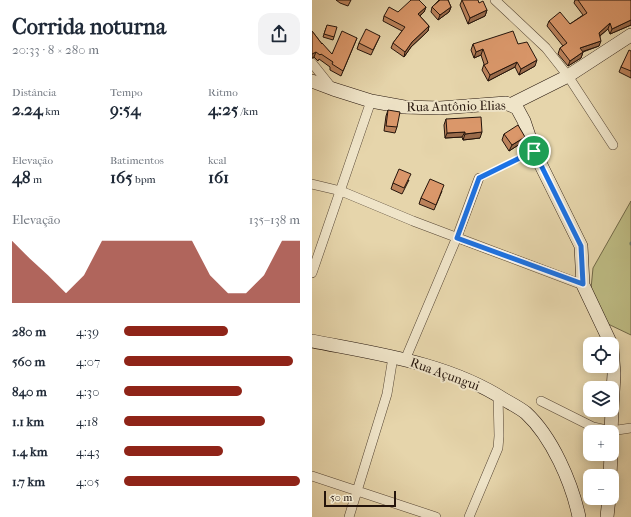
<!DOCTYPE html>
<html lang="pt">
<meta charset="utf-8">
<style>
:root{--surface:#fff;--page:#f2f2f3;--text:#1f2937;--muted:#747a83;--accent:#8f2418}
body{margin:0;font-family:"IM FELL French Canon",serif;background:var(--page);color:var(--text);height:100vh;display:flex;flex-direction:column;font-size:15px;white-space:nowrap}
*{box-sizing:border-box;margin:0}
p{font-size:13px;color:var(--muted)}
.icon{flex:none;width:22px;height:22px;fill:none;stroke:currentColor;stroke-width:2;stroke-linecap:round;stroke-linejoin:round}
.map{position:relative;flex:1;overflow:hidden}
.sheet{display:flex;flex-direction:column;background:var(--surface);width:312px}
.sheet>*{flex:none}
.fabs{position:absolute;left:271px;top:337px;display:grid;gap:8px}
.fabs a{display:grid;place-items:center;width:36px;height:36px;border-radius:8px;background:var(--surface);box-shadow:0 2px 10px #0003;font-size:20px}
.scale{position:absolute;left:12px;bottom:10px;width:72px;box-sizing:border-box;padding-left:4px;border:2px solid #24140b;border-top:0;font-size:11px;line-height:14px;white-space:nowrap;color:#24140b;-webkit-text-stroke:3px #efe4c8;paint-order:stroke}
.pin{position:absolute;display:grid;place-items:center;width:34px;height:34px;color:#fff;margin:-17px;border:2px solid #fff;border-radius:50%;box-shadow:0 1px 4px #0007}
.round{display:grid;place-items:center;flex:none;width:42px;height:42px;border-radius:12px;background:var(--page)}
.summary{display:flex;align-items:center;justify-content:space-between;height:68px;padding:0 12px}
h1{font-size:22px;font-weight:800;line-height:30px}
.stats{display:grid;grid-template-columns:repeat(3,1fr);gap:6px;height:68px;padding:4px 12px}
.stats div{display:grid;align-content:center}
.stats b{font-size:17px;font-weight:800}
.stats small{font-size:11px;font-weight:400}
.stats p{font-size:11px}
.chart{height:112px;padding:8px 12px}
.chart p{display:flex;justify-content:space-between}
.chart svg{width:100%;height:72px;margin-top:4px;fill:var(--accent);opacity:.7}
ul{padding:0 12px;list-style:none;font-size:13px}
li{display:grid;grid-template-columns:64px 48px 1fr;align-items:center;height:30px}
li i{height:10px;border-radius:5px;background:var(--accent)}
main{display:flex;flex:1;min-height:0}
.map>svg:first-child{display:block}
.green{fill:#bdbb83;stroke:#706847}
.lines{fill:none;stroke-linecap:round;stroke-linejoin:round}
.stream{stroke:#697768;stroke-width:3}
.street-casing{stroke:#544433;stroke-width:10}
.secondary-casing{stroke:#24140b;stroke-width:14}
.path{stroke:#24140b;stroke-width:1.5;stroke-dasharray:3 2;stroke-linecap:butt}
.street{stroke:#efe4c8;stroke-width:9}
.secondary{stroke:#efe4c8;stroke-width:13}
.wall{fill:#bb825b;stroke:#24140b}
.shaded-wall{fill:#996a4a;stroke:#24140b}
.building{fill:#da976a;stroke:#24140b}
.route-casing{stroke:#fff;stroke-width:8}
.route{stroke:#1a73e8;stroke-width:5}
.labels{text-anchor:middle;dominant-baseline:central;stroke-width:4;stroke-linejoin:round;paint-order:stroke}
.street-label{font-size:13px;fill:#24140b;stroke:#efe4c8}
</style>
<main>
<section class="sheet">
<div class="summary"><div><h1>Corrida noturna</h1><p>20:33 · 8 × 280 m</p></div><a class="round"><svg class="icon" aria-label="share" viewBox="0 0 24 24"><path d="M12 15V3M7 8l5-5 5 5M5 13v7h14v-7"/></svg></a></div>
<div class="stats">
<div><p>Distância</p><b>2.24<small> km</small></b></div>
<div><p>Tempo</p><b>9:54</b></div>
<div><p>Ritmo</p><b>4:25<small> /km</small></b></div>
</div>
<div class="stats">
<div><p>Elevação</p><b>48<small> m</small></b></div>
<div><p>Batimentos</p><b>165<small> bpm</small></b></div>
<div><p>kcal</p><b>161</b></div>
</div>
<div class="chart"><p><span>Elevação</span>135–138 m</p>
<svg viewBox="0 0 160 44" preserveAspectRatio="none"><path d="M0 44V6L10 17L20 27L30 38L40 27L50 6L60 6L70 6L80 6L90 6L100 6L110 27L120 38L130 38L140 27L150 6L160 6V44z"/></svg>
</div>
<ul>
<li><b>280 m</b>4:39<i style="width:59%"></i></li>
<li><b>560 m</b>4:07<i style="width:96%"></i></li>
<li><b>840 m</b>4:30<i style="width:67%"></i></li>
<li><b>1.1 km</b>4:18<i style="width:80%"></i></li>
<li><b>1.4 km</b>4:43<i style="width:56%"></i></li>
<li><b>1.7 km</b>4:05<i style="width:100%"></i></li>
</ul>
</section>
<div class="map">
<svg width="319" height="517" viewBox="0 0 319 517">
<rect width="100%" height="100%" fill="#e6d5ab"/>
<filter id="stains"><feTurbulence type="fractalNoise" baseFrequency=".005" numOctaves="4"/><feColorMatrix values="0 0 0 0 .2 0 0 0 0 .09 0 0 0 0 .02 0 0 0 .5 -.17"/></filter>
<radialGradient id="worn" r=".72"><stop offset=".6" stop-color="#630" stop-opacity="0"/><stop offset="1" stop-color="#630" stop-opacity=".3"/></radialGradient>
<path class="green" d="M319,201V335L296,324L278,299L281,268Z"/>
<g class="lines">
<path class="stream" d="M319,243V244"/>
<defs>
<path id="street" d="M183,0L234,48L256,76L301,145
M0,63L20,88
M0,184L29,191L101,221L271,285
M0,273L59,101
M93,360L145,237L167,178
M229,401L281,427L299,431L319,428
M0,476L124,517
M37,517L75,394L81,357
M157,517L186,448L187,436L186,395"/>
<path id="secondary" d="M0,81L21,89L59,101L92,107L128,108L194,103L205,108L212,121L222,151L269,246L271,285L299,344
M200,104L256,76L319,35
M0,341C66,354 136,363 193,400C200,404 208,408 214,413C240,437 260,483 267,517
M300,348L302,374L300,409
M299,432L300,410
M298,476L299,454
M295,517L297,498"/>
</defs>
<use href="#street" class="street-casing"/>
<use href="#secondary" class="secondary-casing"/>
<path class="path" d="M175,174L211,156"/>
<use href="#street" class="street"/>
<use href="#secondary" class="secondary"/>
</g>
<path class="wall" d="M24,0H39L36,6L28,3Z
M127,0H136L139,7L137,12L126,20L119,12L120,7Z
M150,0L167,3L175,10L173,16L156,24L148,5Z
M263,0H319V25L298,34L296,29L288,36L287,46L271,52L269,58L256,66L246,54L248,48L251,46L235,26L237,21L258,24L271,15L262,3Z
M114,7L112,12L108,16L117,26L116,31L99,47L92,57L79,48L81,43L90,31L71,21L72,16Z
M14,28L22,37L21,40L11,37Z
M0,31L10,44L20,54L45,38L29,76L18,70V67L7,59L6,61L2,57L0,58Z
M68,36L59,55L45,49L47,43Z
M161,44H206L223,66L207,75L203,67L176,81L170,70L172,64L169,55L162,58L159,50Z
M319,51V78L307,72L309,67Z
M76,110L85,127L83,133L72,131L74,116Z
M134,119L168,138L151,140L150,137L133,138L132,125Z
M192,134L213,137L211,142L197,151L190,140Z
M97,180L90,194L79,189L81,183Z
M130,191L122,210L107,204L109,198Z"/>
<path class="shaded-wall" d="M114,7L112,12L104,19L106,14Z
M139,7L137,12L126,20L128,15Z
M175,10L173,16L156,24L158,18Z
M319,20V25L298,34L300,29Z
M298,23L296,29L285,38L287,33Z
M117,26L116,31L99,47L92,57L93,52L100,42Z
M289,41L287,46L266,53L268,48Z
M171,49L169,55L162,58L164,52Z
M4,52L2,57L0,58V54Z
M271,52L269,58L256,66L258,61Z
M225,60L223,66L207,75L209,69Z
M205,62L203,67L176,81L178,75Z
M153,132L150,137L133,138L135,133Z
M170,132L168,138L151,140L153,134Z
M213,137L211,142L197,151L200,145Z"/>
<path class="building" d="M99,0H107L114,7L106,14L117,26L100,42L93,52L81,43L93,27L72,16L77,7L86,12Z
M128,0H136L139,7L128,15L120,7Z
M150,0H166L167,3L171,1L175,10L158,18Z
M266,0H319V20L300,29L298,23L287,33L289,41L268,48L271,52L258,61L248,48L255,43L237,21L248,12L258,24L275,13Z
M15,25L25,27L22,37L12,34Z
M54,29L68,36L61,50L47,43Z
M0,31L10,44V43L20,54L30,31L45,38L31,71L20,64L21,62L9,54L8,55L4,52L0,54Z
M201,31L206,44L215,42L225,60L209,69L205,62L178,75L172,65L176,63L171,49L164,52L161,44Z
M317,50L319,51V71L309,67Z
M76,110L88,112L85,127L74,126Z
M169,117L170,132L153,134V132L135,133L134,119Z
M206,125L213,137L200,145L192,134Z
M87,169L99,174L92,188L81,183Z
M118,179L132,185L124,205L109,198Z"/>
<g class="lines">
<defs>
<path id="route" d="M222,151L269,246L271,284L145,238L167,178Z"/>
</defs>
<use href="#route" class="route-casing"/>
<use href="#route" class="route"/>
</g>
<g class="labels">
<g class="street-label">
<text transform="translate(144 106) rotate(-1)">Rua Antônio Elias</text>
<text transform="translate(133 374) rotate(20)">Rua Açungui</text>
</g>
</g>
<rect width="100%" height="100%" filter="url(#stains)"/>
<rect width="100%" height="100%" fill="url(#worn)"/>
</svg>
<div class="fabs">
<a><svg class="icon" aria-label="locate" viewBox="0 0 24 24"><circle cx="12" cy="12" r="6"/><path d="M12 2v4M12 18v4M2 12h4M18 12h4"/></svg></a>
<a><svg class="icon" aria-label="layers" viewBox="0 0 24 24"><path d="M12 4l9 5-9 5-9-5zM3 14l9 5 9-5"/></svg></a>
<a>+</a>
<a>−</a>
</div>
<div class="scale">50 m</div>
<div class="pin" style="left:222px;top:151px;background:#1e9e55"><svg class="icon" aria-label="arrive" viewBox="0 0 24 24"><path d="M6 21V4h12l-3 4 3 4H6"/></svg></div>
</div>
</main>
